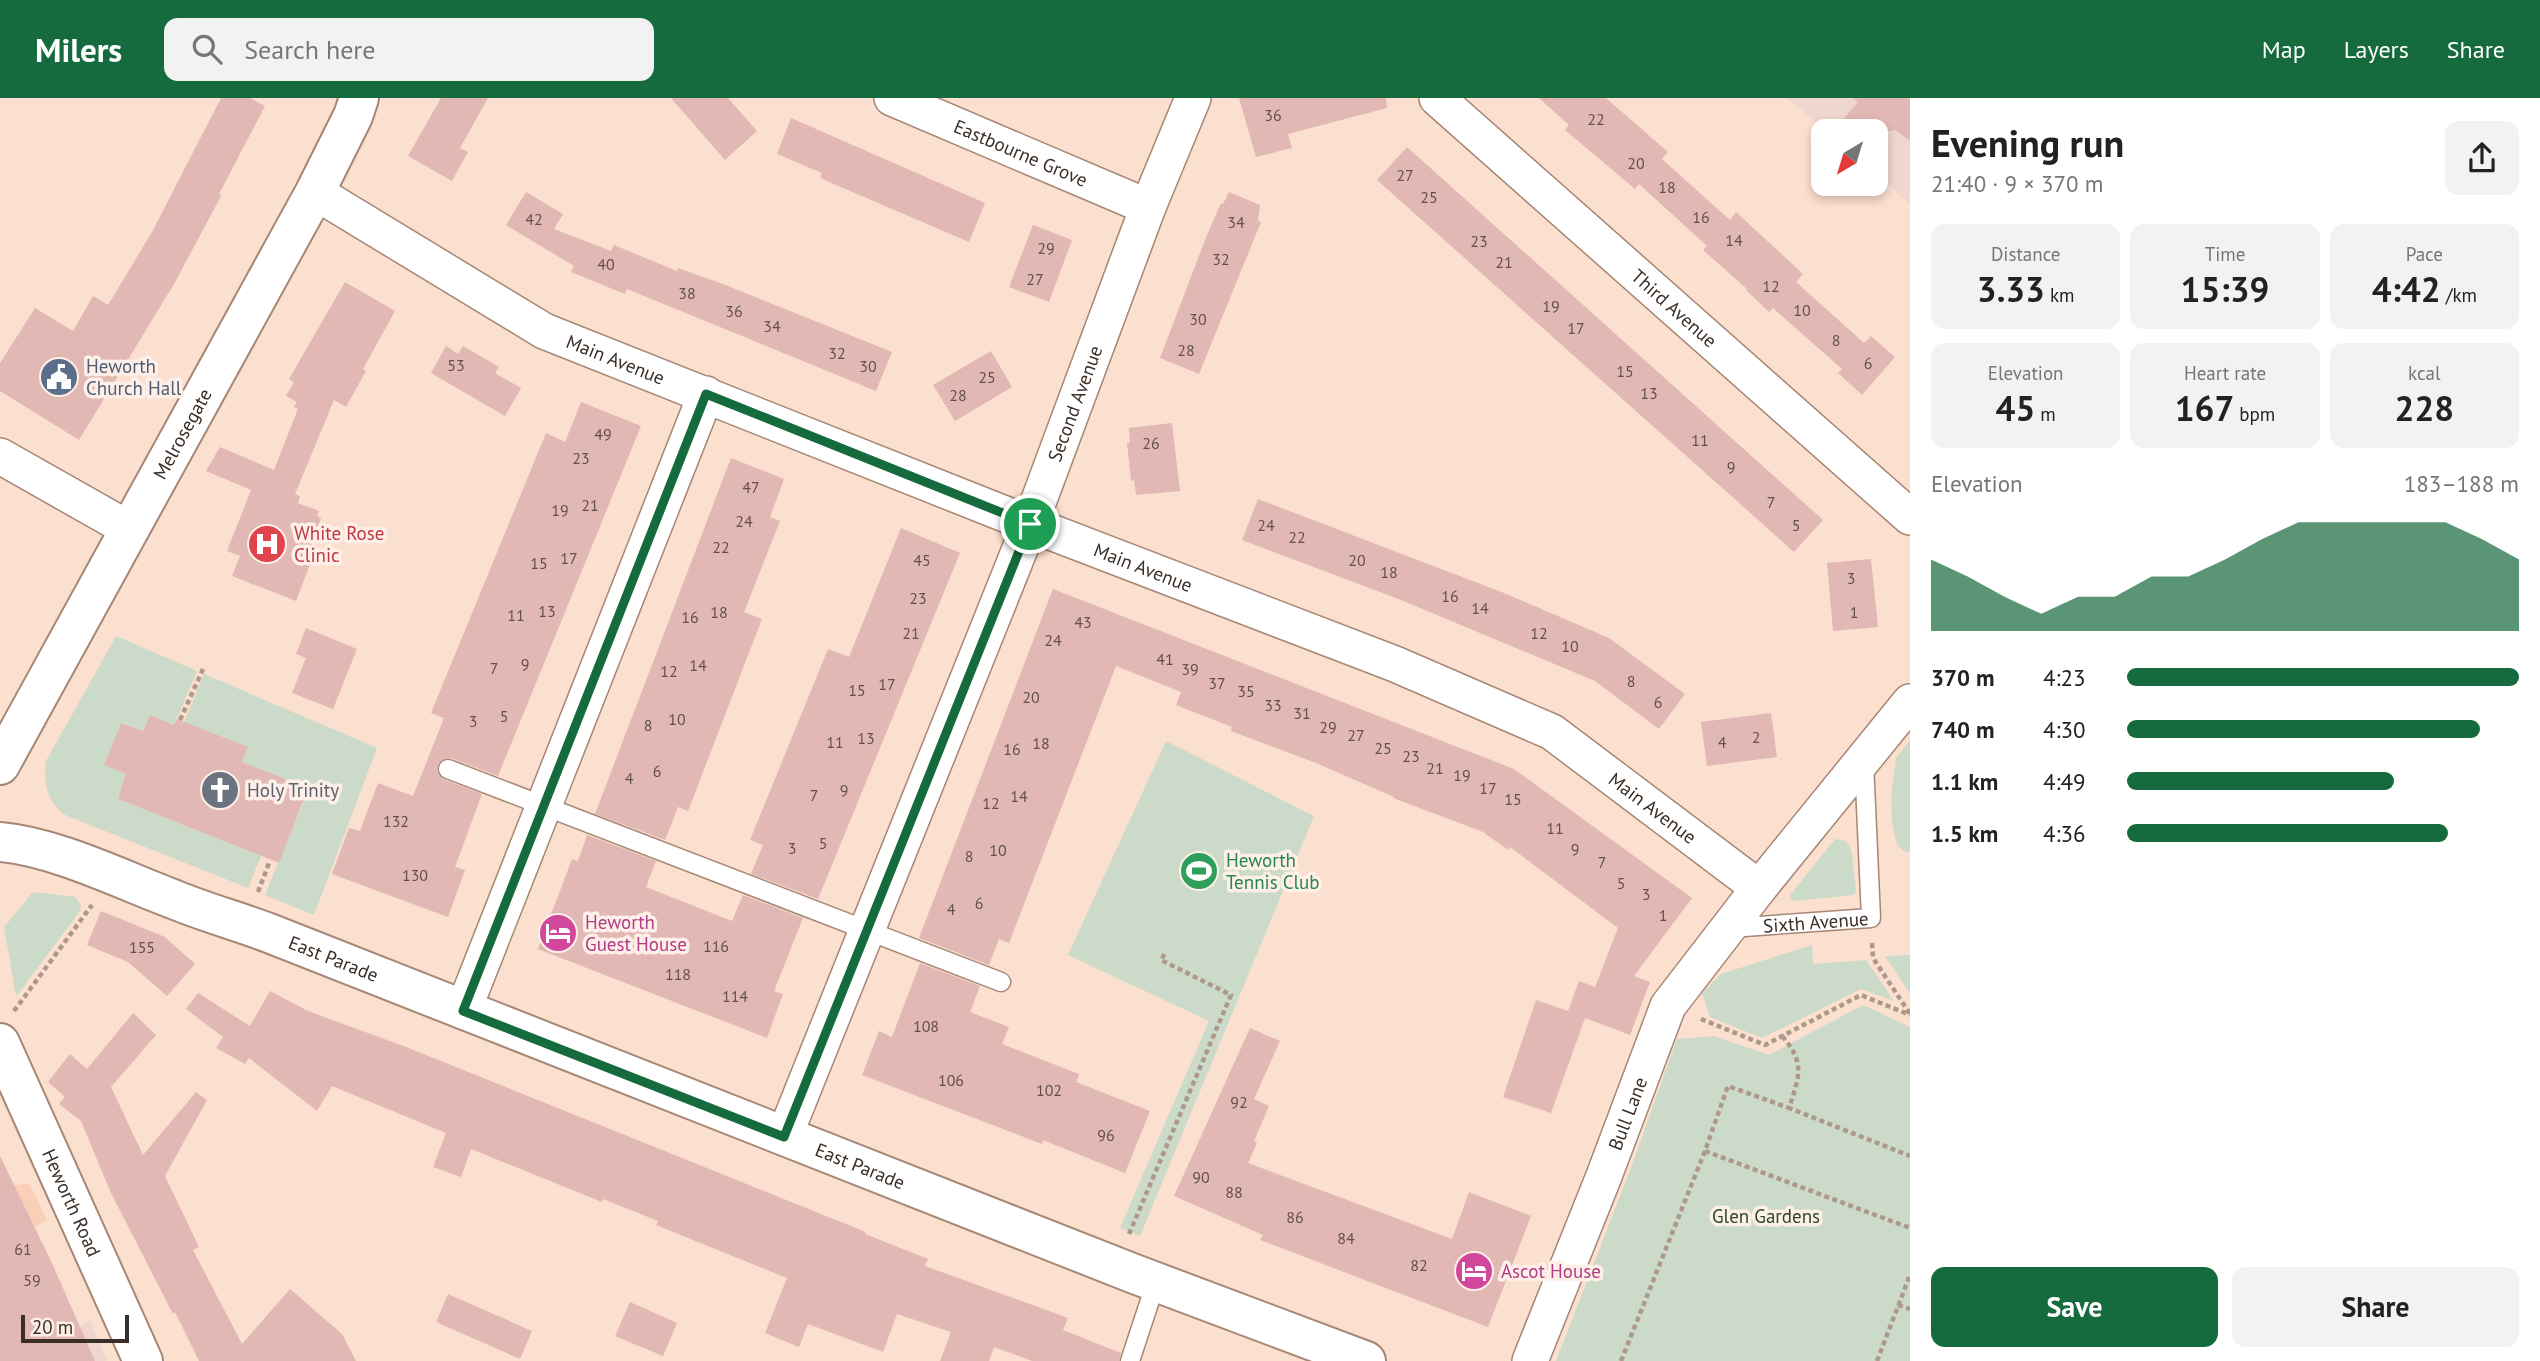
<!DOCTYPE html>
<meta charset="utf-8">
<style>
:root{--surface:#fff;--page:#f2f2f2;--text:#222;--muted:#767676;--accent:#156b3d}
body{margin:0;font-family:"PT Sans",sans-serif;background:var(--page);color:var(--text);height:100vh;display:flex;flex-direction:column;font-size:26px;white-space:nowrap}
*{box-sizing:border-box;margin:0}
p{font-size:23px;color:var(--muted)}
.icon{flex:none;width:38px;height:38px;fill:none;stroke:currentColor;stroke-width:2;stroke-linecap:round;stroke-linejoin:round}
.map{position:relative;flex:1;overflow:hidden}
.side{display:flex;flex-direction:column;background:var(--surface);width:630px}
.side>*{flex:none}
.needle{width:46px;rotate:218deg}
.controls{position:absolute;left:1811px;top:21px;display:grid;gap:14px}
.controls a{display:grid;place-items:center;width:77px;height:77px;border-radius:14px;background:var(--surface);box-shadow:0 4px 10px #0003;font-size:35px}
.scale{position:absolute;left:21px;bottom:18px;width:108px;box-sizing:border-box;padding-left:7px;border:4px solid #3b2e26;border-top:0;font-size:19px;line-height:24px;white-space:nowrap;color:#3b2e26;-webkit-text-stroke:5px #fef0e8;paint-order:stroke}
.pin{position:absolute;display:grid;place-items:center;width:60px;height:60px;color:#fff;margin:-30px;border:4px solid #fff;border-radius:50%;box-shadow:0 2px 7px #0007}
.round{display:grid;place-items:center;flex:none;width:74px;height:74px;border-radius:14px;background:var(--page)}
.overview{display:flex;align-items:center;justify-content:space-between;height:119px;padding:0 21px}
h1{font-size:38px;font-weight:800;line-height:52px}
.metrics{display:grid;grid-template-columns:repeat(3,1fr);gap:10px;height:119px;padding:7px 21px}
.metrics div{display:grid;align-content:center;border-radius:14px;background:var(--page);text-align:center}
.metrics b{font-size:35px;font-weight:800}
.metrics small{font-size:19px;font-weight:400}
.metrics p{font-size:19px}
.chart{height:196px;padding:14px 21px}
.chart p{display:flex;justify-content:space-between}
.chart svg{width:100%;height:126px;margin-top:7px;fill:var(--accent);opacity:.7}
.primary-button{display:flex;gap:14px;margin-top:auto;padding:14px 21px}
.primary-button a{flex:1;height:80px;border-radius:14px;background:var(--accent);color:#fff;font-size:28px;font-weight:800;line-height:80px;text-align:center}
.primary-button a+a{background:var(--page);color:var(--text)}
ul{padding:0 21px;list-style:none;font-size:23px}
li{display:grid;grid-template-columns:112px 84px 1fr;align-items:center;height:52px}
li i{height:18px;border-radius:9px;background:var(--accent)}
header{display:flex;align-items:center;gap:42px;box-sizing:border-box;height:98px;padding:0 35px;background:var(--accent);color:#fff}
header strong{font-size:33px}
nav{display:flex;gap:38px;margin-inline-start:auto;font-size:24px}
.search{width:490px;height:63px;background:var(--page);display:flex;align-items:center;gap:18px;box-sizing:border-box;padding:0 24px;border-radius:14px;color:var(--muted);font-size:26px}
main{display:flex;flex:1;min-height:0}
.map>svg:first-child{display:block}
.built{fill:#f9d0b7}
.education{fill:#efd6ce}
.green{fill:#ccdbc9}
.building{fill:#e1b8b4}
.lines{fill:none;stroke-linecap:round;stroke-linejoin:round}
.service-casing{stroke:#a68674;stroke-width:21}
.minor-casing{stroke:#a68674;stroke-width:38}
.tertiary-casing{stroke:#a68674;stroke-width:42}
.path{stroke:#ae988b;stroke-width:4.5;stroke-dasharray:5 3.5;stroke-linecap:butt}
.service{stroke:#fff;stroke-width:18}
.minor{stroke:#fff;stroke-width:35}
.tertiary{stroke:#fff;stroke-width:38}
.route-casing{stroke:#fff;stroke-width:14}
.route{stroke:#156b3d;stroke-width:9}
.labels{text-anchor:middle;dominant-baseline:central;stroke-width:7;stroke-linejoin:round;paint-order:stroke}
.number-label{font-size:16px;fill:#64504a}
.street-label{font-size:19px;fill:#3b2e26;stroke:#fef0e8}
.service-label{font-size:19px;fill:#4e5e75;stroke:#fef0e8;text-anchor:start}
.health-label{font-size:19px;fill:#be3a42;stroke:#fef0e8;text-anchor:start}
.worship-label{font-size:19px;fill:#5b616d;stroke:#fef0e8;text-anchor:start}
.leisure-label{font-size:19px;fill:#27864d;stroke:#fef0e8;text-anchor:start}
.hotel-label{font-size:19px;fill:#b23c85;stroke:#fef0e8;text-anchor:start}
.park-label{font-size:19px;fill:#2a4a23;stroke:#fef0e8}
</style>
<header>
<strong>Milers</strong>
<div class="search"><svg class="icon" aria-label="search" viewBox="0 0 24 24"><circle cx="10" cy="10" r="6"/><path d="M15 15l6 6"/></svg>Search here</div>
<nav><a>Map</a><a>Layers</a><a>Share</a></nav>
</header>
<main>
<div class="map">
<svg width="1910" height="1263" viewBox="0 0 1910 1263">
<rect width="100%" height="100%" fill="#fbdfcf"/>
<path class="built" d="M30,1086L47,1123L0,1145V1088Z"/>
<path class="education" d="M1788,0H1910V106L1876,76V33H1826Z
M90,1222L107,1263H8L81,1229Z"/>
<path class="green" d="M116,538L197,573L174,627L150,617L143,633L121,625L105,667L137,680L122,691L118,701L212,738L266,746L248,790L65,717C47,703 43,685 46,663Z
M204,576L377,650L314,817L265,797L308,691L242,664L247,649L184,624Z
M1910,642V753L1905,754L1897,747L1892,724L1891,700L1896,660Z
M1166,643L1314,718L1140,1138L1120,1130L1209,923L1068,857Z
M1835,741L1846,743L1852,754L1856,793L1854,797L1794,803L1790,800L1791,796Z
M33,794L75,799L81,807L80,813L16,899L4,829Z
M1812,847L1813,866L1866,862L1894,903L1861,891L1762,940L1710,919L1702,895L1721,876Z
M1910,857V896L1885,858Z
M1863,907L1910,929V1263H1556L1632,1067L1677,941L1714,938L1769,957Z"/>
<path class="building" d="M221,0H250L265,8L219,96L221,98L174,186L79,342L0,293V265L35,210L73,233L93,198L108,207L152,134Z
M441,0H488L460,50L468,54L452,83L408,58Z
M671,0H728L757,33L725,62Z
M1239,0H1386L1387,10L1288,36L1292,50L1256,59Z
M1539,0H1606L1668,54L1662,61L1730,122L1736,114L1803,176L1796,184L1864,245L1871,238L1895,259L1862,297L1838,275L1842,271L1773,210L1769,214L1746,192L1747,191L1703,152L1707,148L1639,86L1635,91L1565,32L1569,27Z
M1853,0H1910V43L1894,31L1893,33H1833L1858,4Z
M791,20L985,105L969,144L820,80L822,75L777,56Z
M1407,49L1823,422L1794,454L1377,82Z
M526,94L563,116L554,131L611,153L614,147L677,173L678,170L723,186L892,254L876,293L627,191L625,196L571,174L574,168L506,127Z
M1229,94L1260,107L1258,123L1261,124L1199,276L1160,260L1207,137L1221,105L1223,106Z
M1033,127L1072,142L1049,204L1009,189Z
M345,184L395,213L363,271L366,273L346,309L334,302L295,396L300,398L298,405L319,413L317,418L321,420L311,446L317,448L296,503L232,478L240,458L227,453L251,392L206,373L220,349L274,372L298,311L294,309L297,304L286,298L294,284L289,281Z
M446,248L458,256L463,248L499,269L495,275L521,290L505,318L431,275Z
M991,253L1012,289L955,323L933,287Z
M581,304L641,328L498,678L451,660H446L438,666L437,673L443,681L482,696L455,769L465,772L448,819L332,776L349,730L360,733L378,685L413,698L444,620L431,615L546,335L565,344Z
M1172,325L1180,393L1136,397L1134,382L1131,383L1127,345H1130L1129,330Z
M731,360L784,381L770,419L780,423L744,514L762,521L688,713L678,709L665,742L595,716Z
M1258,401L1504,495L1609,540L1685,596L1659,631L1595,583L1401,502L1242,442Z
M901,430L960,455L818,801L751,776L763,747L750,742L828,551L849,559Z
M1871,461L1878,529L1833,533L1827,465Z
M1053,491L1514,671L1692,800L1634,878L1650,884L1630,937L1585,920L1551,1015L1503,999L1536,902L1574,915L1568,913L1579,883L1595,889L1618,830L1510,749L1508,752L1483,734L1393,700L1394,699L1316,665L1231,633L1232,629L1176,607L1181,594L1116,568L1009,845L999,841L989,867L919,840Z
M306,530L357,551L333,611L292,595L306,560L296,556Z
M1771,615L1777,659L1707,668L1701,624Z
M150,617L174,627L177,621L248,649L242,664L308,690L279,765L118,701L126,676L104,667L121,625L143,633Z
M587,737L656,763L646,789L732,823L743,797L803,820L774,893L783,896L767,940L538,851L572,761L578,763Z
M101,813L165,839L195,866L167,898L128,864L87,847Z
M920,865L980,888L970,914L1009,929L1002,946L1079,976L1076,984L1150,1013L1125,1075L1043,1042L1042,1046L862,977L879,933L892,939Z
M270,893L308,913L406,949L866,1134L865,1136L928,1161L925,1168L1068,1220L1063,1232L1121,1255L1119,1263H1032L994,1249L989,1263H940L951,1234L897,1216L883,1254L808,1226L799,1249L765,1235L787,1180L656,1127L658,1123L603,1101L602,1104L471,1051L461,1079L433,1069L446,1035L332,988L317,1013L249,960L245,966L216,950L223,939L186,911L198,895L250,928Z
M133,915L156,937L111,989L143,1057L196,994L207,1002L165,1078L199,1149L193,1152L242,1246L290,1191L342,1236L356,1263H199L175,1214L173,1216L111,1095L81,1023L59,1006L65,999L48,984L70,956L87,971Z
M1250,930L1280,943L1254,1001L1269,1008L1254,1043L1257,1045L1248,1065L1452,1141L1469,1094L1531,1118L1488,1229L1260,1142L1263,1137L1174,1098Z
M0,1058L51,1163L95,1263H0Z
M448,1196L532,1233L520,1261L436,1224Z
M630,1204L677,1225L663,1258L615,1238Z"/>
<g class="lines">
<defs>
<g id="service">
<path d="M448,671L1001,884"/>
<path id="s1" d="M1730,830L1871,820L1864,664"/>
<path d="M1130,1263L1156,1184"/>
</g>
<g id="minor">
<path id="s2" d="M892,0L1148,109"/>
<path id="s3" d="M1437,0L1910,419"/>
<path id="s4" d="M315,94L544,233L1030,426L1395,566L1552,634L1759,790"/>
<path d="M0,358L129,431"/>
<path d="M463,913L706,296"/>
<path id="s5" d="M784,1039L1030,426L1148,109L1193,0"/>
<path id="s6" d="M1530,1263L1604,1078L1668,908L1759,790L1910,604"/>
</g>
<g id="tertiary">
<path id="s7" d="M0,667L315,94L353,18L359,0"/>
<path id="s8" d="M0,744C56,749 120,781 173,801C204,814 237,823 269,835L1132,1175L1366,1263"/>
<path id="s9" d="M0,945L143,1263"/>
</g>
</defs>
<use href="#service" class="service-casing"/>
<use href="#minor" class="minor-casing"/>
<use href="#tertiary" class="tertiary-casing"/>
<path class="path" d="M180,622L204,569
M258,794L269,765
M1872,845L1873,860L1910,916
M14,913L92,807
M1701,921L1765,947L1861,897L1910,917
M1782,938C1806,965 1799,979 1789,1010L1910,1058
M1705,1053L1910,1130
M1129,1136L1231,897L1161,862L1165,855
M1898,1207L1910,1211
M1621,1263L1705,1053L1728,988L1789,1010
M1877,1263L1910,1177"/>
<use href="#service" class="service"/>
<use href="#minor" class="minor"/>
<use href="#tertiary" class="tertiary"/>
</g>
<g class="lines">
<defs>
<path id="route" d="M706,296L1030,426L784,1039L463,913Z"/>
</defs>
<use href="#route" class="route-casing"/>
<use href="#route" class="route"/>
</g>
<defs>
<symbol id="civic-disc" viewBox="-11 -11 22 22"><circle r="9.5" fill="#5c6f8a" stroke="#fef0e8"/><path d="M-.6-6.5H3V-4.5H.6V-3L4-1V1h2V6H-6V1h2V-1L-.6-3ZM-1.2 2.5V6h2.4V2.5Z" fill="#fff"/></symbol>
<symbol id="hospital-disc" viewBox="-11 -11 22 22"><circle r="9.5" fill="#e0444e" stroke="#fef0e8"/><path d="M-5-5h3v3.5h4V-5h3V5h-3V1.5h-4V5h-3Z" fill="#fff"/></symbol>
<symbol id="church-disc" viewBox="-11 -11 22 22"><circle r="9.5" fill="#6b7280" stroke="#fef0e8"/><path d="M-1.2-6h2.4v3.5h3.3v2.4h-3.3V6h-2.4V-.1h-3.3v-2.4h3.3Z" fill="#fff"/></symbol>
<symbol id="stadium-disc" viewBox="-11 -11 22 22"><circle r="9.5" fill="#2e9e5b" stroke="#fef0e8"/><path d="M0-5a6.5 5 0 1 0 0 10a6.5 5 0 1 0 0-10ZM-3.5-1.8h7v3.6h-7Z" fill="#fff"/></symbol>
<symbol id="hotel-disc" viewBox="-11 -11 22 22"><circle r="9.5" fill="#d1479c" stroke="#fef0e8"/><path d="M-6-4.5h1.5V1H6V5H4.5V3h-9V5H-6ZM-4 0a1.8 1.8 0 1 1 3.6 0ZM.5 0V-2.5h3Q6-2.5 6 0Z" fill="#fff"/></symbol>
</defs>
<g fill-rule="evenodd">
<use href="#civic-disc" x="37" y="257" width="44" height="44"/>
<use href="#hospital-disc" x="245" y="424" width="44" height="44"/>
<use href="#church-disc" x="198" y="670" width="44" height="44"/>
<use href="#stadium-disc" x="1177" y="751" width="44" height="44"/>
<use href="#hotel-disc" x="536" y="813" width="44" height="44"/>
<use href="#hotel-disc" x="1452" y="1151" width="44" height="44"/>
</g>
<g class="labels">
<g class="number-label">
<text x="1273" y="17">36</text>
<text x="1596" y="21">22</text>
<text x="1636" y="65">20</text>
<text x="1405" y="77">27</text>
<text x="1667" y="89">18</text>
<text x="1429" y="99">25</text>
<text x="1701" y="119">16</text>
<text x="534" y="121">42</text>
<text x="1236" y="124">34</text>
<text x="1734" y="142">14</text>
<text x="1479" y="143">23</text>
<text x="1046" y="150">29</text>
<text x="1221" y="161">32</text>
<text x="1504" y="164">21</text>
<text x="606" y="166">40</text>
<text x="1035" y="181">27</text>
<text x="1771" y="188">12</text>
<text x="687" y="195">38</text>
<text x="1551" y="208">19</text>
<text x="1802" y="212">10</text>
<text x="734" y="213">36</text>
<text x="1198" y="221">30</text>
<text x="772" y="228">34</text>
<text x="1576" y="230">17</text>
<text x="1836" y="242">8</text>
<text x="1186" y="252">28</text>
<text x="837" y="255">32</text>
<text x="1868" y="265">6</text>
<text x="456" y="267">53</text>
<text x="868" y="268">30</text>
<text x="1625" y="273">15</text>
<text x="987" y="279">25</text>
<text x="1649" y="295">13</text>
<text x="958" y="297">28</text>
<text x="603" y="336">49</text>
<text x="1700" y="342">11</text>
<text x="1151" y="345">26</text>
<text x="581" y="360">23</text>
<text x="1731" y="369">9</text>
<text x="751" y="389">47</text>
<text x="1771" y="404">7</text>
<text x="590" y="407">21</text>
<text x="560" y="412">19</text>
<text x="744" y="423">24</text>
<text x="1266" y="427">24</text>
<text x="1796" y="427">5</text>
<text x="1297" y="439">22</text>
<text x="721" y="449">22</text>
<text x="569" y="460">17</text>
<text x="922" y="462">45</text>
<text x="1357" y="462">20</text>
<text x="539" y="465">15</text>
<text x="1389" y="474">18</text>
<text x="1851" y="480">3</text>
<text x="1450" y="498">16</text>
<text x="918" y="500">23</text>
<text x="1480" y="510">14</text>
<text x="547" y="513">13</text>
<text x="719" y="514">18</text>
<text x="1854" y="514">1</text>
<text x="516" y="517">11</text>
<text x="690" y="519">16</text>
<text x="1083" y="524">43</text>
<text x="911" y="535">21</text>
<text x="1539" y="535">12</text>
<text x="1053" y="542">24</text>
<text x="1570" y="548">10</text>
<text x="1165" y="561">41</text>
<text x="525" y="566">9</text>
<text x="698" y="567">14</text>
<text x="494" y="570">7</text>
<text x="1190" y="571">39</text>
<text x="669" y="573">12</text>
<text x="1631" y="583">8</text>
<text x="1217" y="585">37</text>
<text x="887" y="586">17</text>
<text x="857" y="592">15</text>
<text x="1246" y="593">35</text>
<text x="1031" y="599">20</text>
<text x="1658" y="604">6</text>
<text x="1273" y="607">33</text>
<text x="1302" y="615">31</text>
<text x="504" y="618">5</text>
<text x="677" y="621">10</text>
<text x="473" y="623">3</text>
<text x="648" y="627">8</text>
<text x="1328" y="629">29</text>
<text x="1356" y="637">27</text>
<text x="1756" y="639">2</text>
<text x="866" y="640">13</text>
<text x="835" y="644">11</text>
<text x="1722" y="644">4</text>
<text x="1041" y="645">18</text>
<text x="1383" y="650">25</text>
<text x="1012" y="651">16</text>
<text x="1411" y="658">23</text>
<text x="1435" y="670">21</text>
<text x="657" y="673">6</text>
<text x="1462" y="677">19</text>
<text x="629" y="680">4</text>
<text x="1488" y="690">17</text>
<text x="844" y="692">9</text>
<text x="814" y="697">7</text>
<text x="1019" y="698">14</text>
<text x="1513" y="701">15</text>
<text x="991" y="705">12</text>
<text x="396" y="723">132</text>
<text x="1555" y="730">11</text>
<text x="823" y="745">5</text>
<text x="792" y="750">3</text>
<text x="1575" y="751">9</text>
<text x="998" y="752">10</text>
<text x="969" y="758">8</text>
<text x="1602" y="764">7</text>
<text x="415" y="777">130</text>
<text x="1621" y="785">5</text>
<text x="1646" y="796">3</text>
<text x="979" y="805">6</text>
<text x="951" y="811">4</text>
<text x="1663" y="817">1</text>
<text x="716" y="848">116</text>
<text x="142" y="849">155</text>
<text x="678" y="876">118</text>
<text x="735" y="898">114</text>
<text x="926" y="928">108</text>
<text x="951" y="982">106</text>
<text x="1049" y="992">102</text>
<text x="1239" y="1004">92</text>
<text x="1106" y="1037">96</text>
<text x="1201" y="1079">90</text>
<text x="1234" y="1094">88</text>
<text x="1295" y="1119">86</text>
<text x="1346" y="1140">84</text>
<text x="23" y="1151">61</text>
<text x="1419" y="1167">82</text>
<text x="32" y="1182">59</text>
</g>
<g class="street-label">
<text stroke="none"><textPath href="#s2" startOffset="140">Eastbourne Grove</textPath></text>
<text stroke="none"><textPath href="#s3" startOffset="317">Third Avenue</textPath></text>
<text stroke="none"><textPath href="#s4" startOffset="345">Main Avenue</textPath></text>
<text stroke="none"><textPath href="#s5" startOffset="789">Second Avenue</textPath></text>
<text stroke="none"><textPath href="#s7" startOffset="378">Melrosegate</textPath></text>
<text stroke="none"><textPath href="#s4" startOffset="912">Main Avenue</textPath></text>
<text stroke="none"><textPath href="#s4" startOffset="1479">Main Avenue</textPath></text>
<text stroke="none"><textPath href="#s1" startOffset="86">Sixth Avenue</textPath></text>
<text stroke="none"><textPath href="#s8" startOffset="354">East Parade</textPath></text>
<text stroke="none"><textPath href="#s6" startOffset="266">Bull Lane</textPath></text>
<text stroke="none"><textPath href="#s8" startOffset="920">East Parade</textPath></text>
<text stroke="none"><textPath href="#s9" startOffset="175">Heworth Road</textPath></text>
</g>
<g class="service-label">
<text x="86" y="268">Heworth<tspan x="86" dy="22">Church Hall</tspan></text>
</g>
<g class="health-label">
<text x="294" y="435">White Rose<tspan x="294" dy="22">Clinic</tspan></text>
</g>
<g class="worship-label">
<text x="247" y="692">Holy Trinity</text>
</g>
<g class="leisure-label">
<text x="1226" y="762">Heworth<tspan x="1226" dy="22">Tennis Club</tspan></text>
</g>
<g class="hotel-label">
<text x="585" y="824">Heworth<tspan x="585" dy="22">Guest House</tspan></text>
<text x="1501" y="1173">Ascot House</text>
</g>
<g class="park-label">
<text x="1766" y="1118">Glen Gardens</text>
</g>
</g>
</svg>
<div class="controls">
<a><svg class="needle" viewBox="-14 -14 28 28"><path d="M0-13l5 13h-10z" fill="#e53935"/><path d="M0 13l5-13h-10z" fill="#767676"/></svg></a>
</div>
<div class="scale">20 m</div>
<div class="pin" style="left:1030px;top:426px;background:#1e9e55"><svg class="icon" aria-label="arrive" viewBox="0 0 24 24"><path d="M6 21V4h12l-3 4 3 4H6"/></svg></div>
</div>
<section class="side">
<div class="overview"><div><h1>Evening run</h1><p>21:40 · 9 × 370 m</p></div><a class="round"><svg class="icon" aria-label="share" viewBox="0 0 24 24"><path d="M12 15V3M7 8l5-5 5 5M5 13v7h14v-7"/></svg></a></div>
<div class="metrics">
<div><p>Distance</p><b>3.33<small> km</small></b></div>
<div><p>Time</p><b>15:39</b></div>
<div><p>Pace</p><b>4:42<small> /km</small></b></div>
</div>
<div class="metrics">
<div><p>Elevation</p><b>45<small> m</small></b></div>
<div><p>Heart rate</p><b>167<small> bpm</small></b></div>
<div><p>kcal</p><b>228</b></div>
</div>
<div class="chart"><p><span>Elevation</span>183–188 m</p>
<svg viewBox="0 0 160 44" preserveAspectRatio="none"><path d="M0 44V19L10 25L20 32L30 38L40 32L50 32L60 25L70 25L80 19L90 12L100 6L110 6L120 6L130 6L140 6L150 12L160 19V44z"/></svg>
</div>
<ul>
<li><b>370 m</b>4:23<i style="width:100%"></i></li>
<li><b>740 m</b>4:30<i style="width:90%"></i></li>
<li><b>1.1 km</b>4:49<i style="width:68%"></i></li>
<li><b>1.5 km</b>4:36<i style="width:82%"></i></li>
</ul>
<div class="primary-button"><a>Save</a><a>Share</a></div>
</section>
</main>
